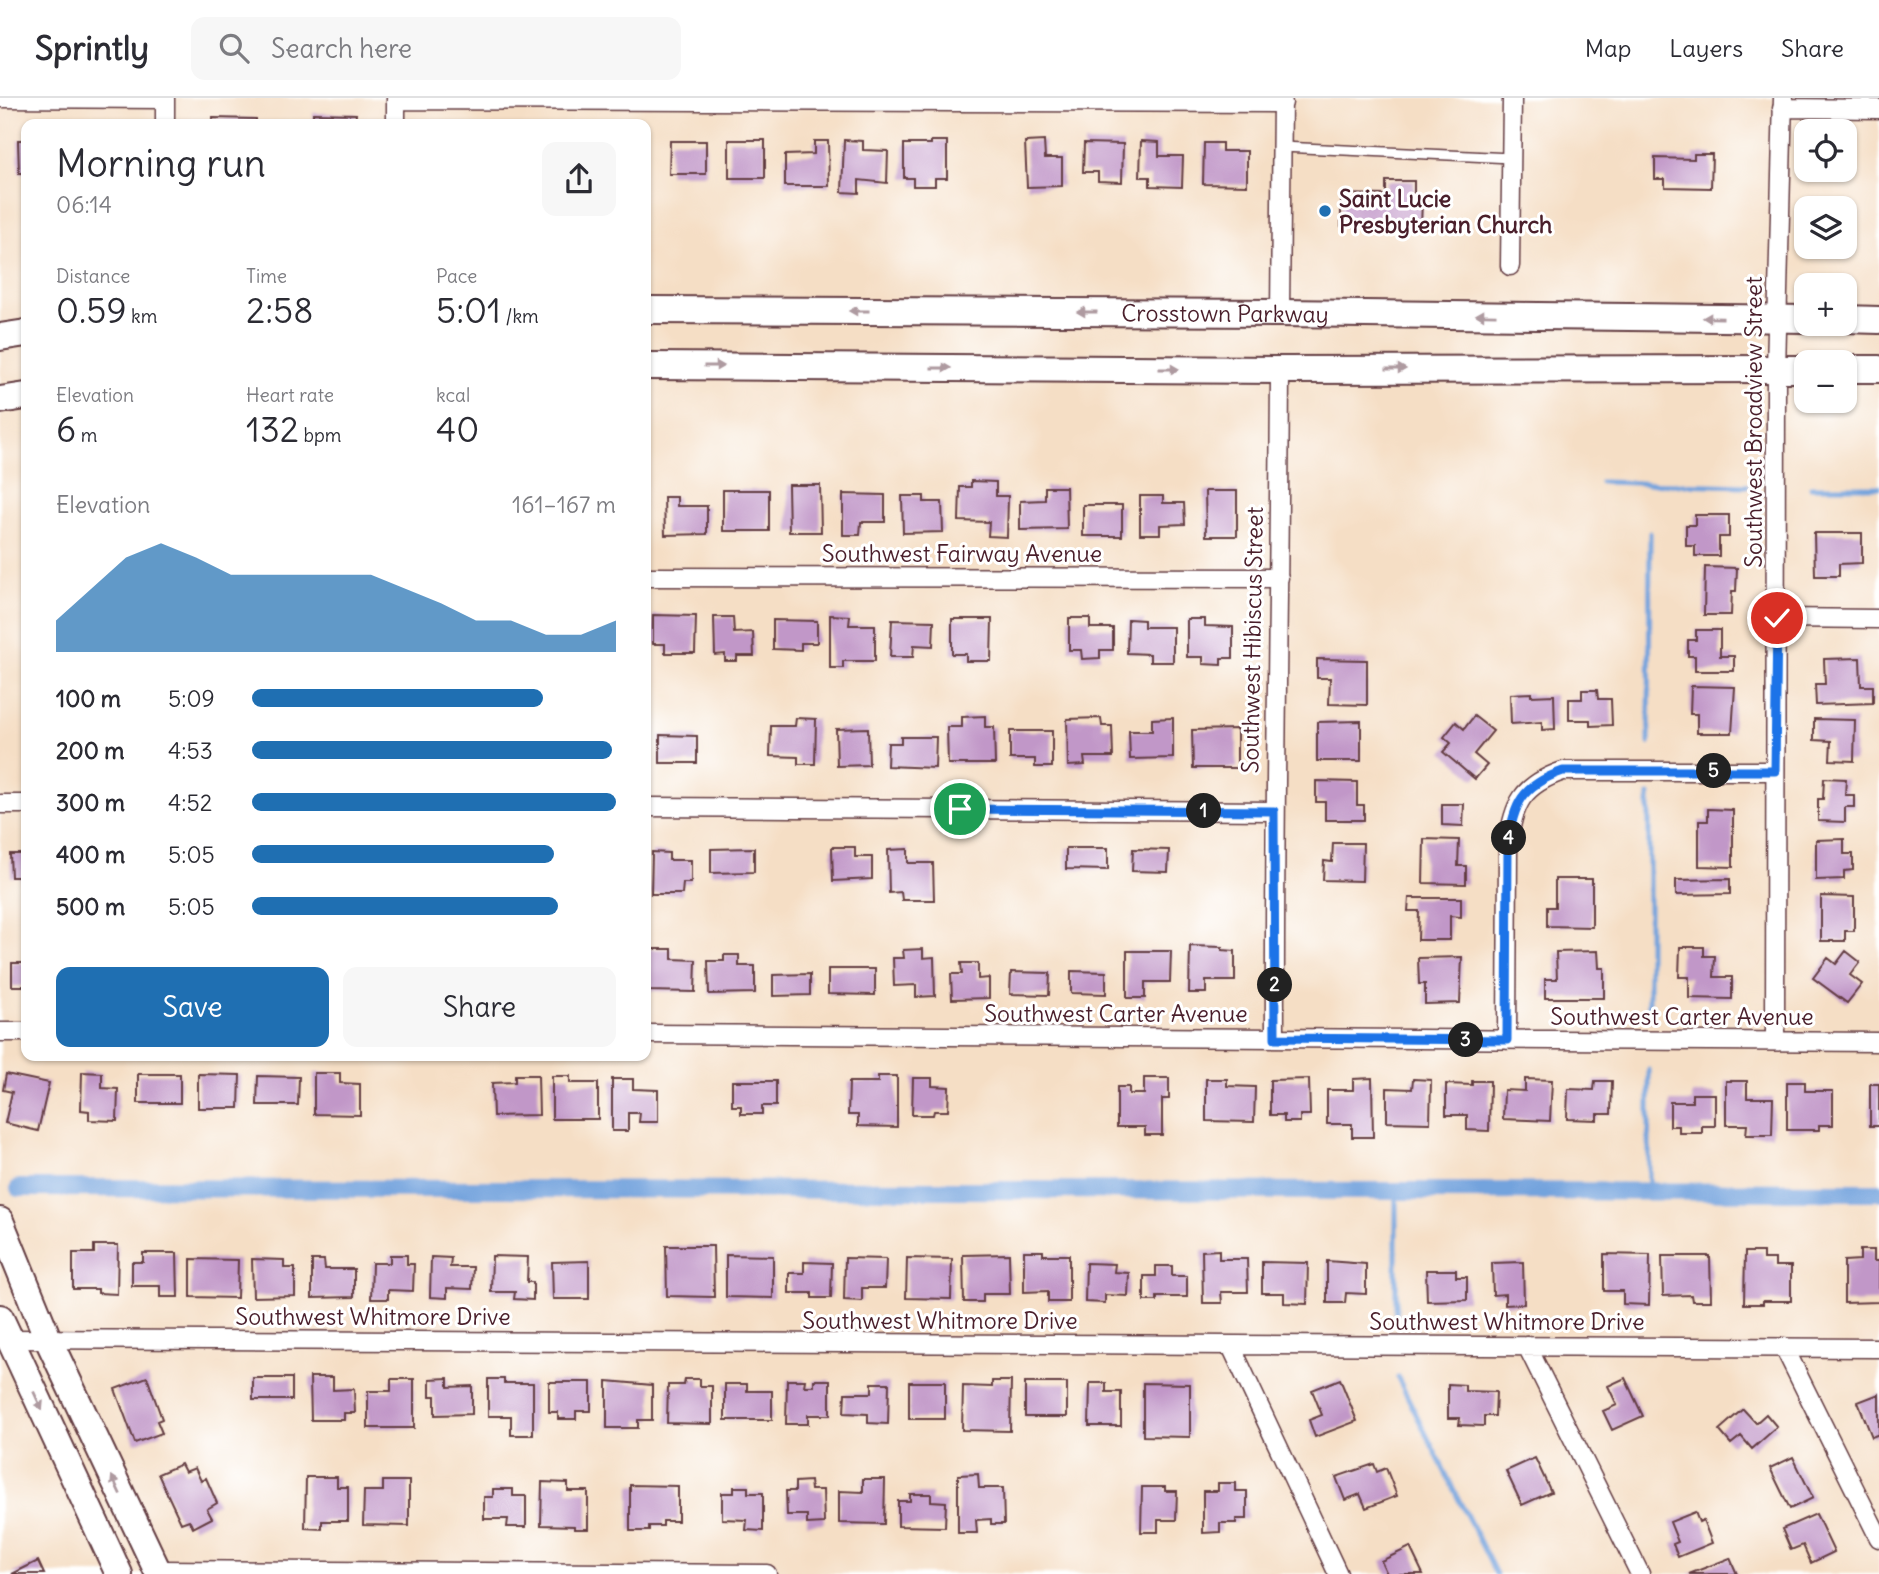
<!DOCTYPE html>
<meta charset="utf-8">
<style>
:root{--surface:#fff;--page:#f7f7f7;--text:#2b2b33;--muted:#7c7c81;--line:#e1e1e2;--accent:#1f6fb2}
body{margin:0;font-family:Delius,sans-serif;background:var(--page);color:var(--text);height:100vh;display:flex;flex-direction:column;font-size:26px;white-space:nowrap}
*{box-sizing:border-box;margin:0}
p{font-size:23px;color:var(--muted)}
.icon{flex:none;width:38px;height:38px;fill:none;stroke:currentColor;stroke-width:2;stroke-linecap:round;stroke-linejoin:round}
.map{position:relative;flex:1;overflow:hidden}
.details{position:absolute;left:21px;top:21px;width:630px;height:942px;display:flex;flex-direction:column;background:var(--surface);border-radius:14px;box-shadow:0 2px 5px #0004}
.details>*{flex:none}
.fabs{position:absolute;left:1794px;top:21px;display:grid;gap:14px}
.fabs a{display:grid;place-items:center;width:63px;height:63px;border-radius:14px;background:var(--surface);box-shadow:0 2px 5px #0004;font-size:35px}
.pin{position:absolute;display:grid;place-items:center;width:60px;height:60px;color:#fff;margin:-30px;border:4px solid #fff;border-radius:50%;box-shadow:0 2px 7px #0007}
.km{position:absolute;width:35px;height:35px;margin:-18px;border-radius:50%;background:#222;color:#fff;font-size:19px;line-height:35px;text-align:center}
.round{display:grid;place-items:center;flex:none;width:74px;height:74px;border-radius:14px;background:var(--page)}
.overview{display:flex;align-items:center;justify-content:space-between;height:119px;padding:0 35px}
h1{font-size:38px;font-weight:600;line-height:52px}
.metrics{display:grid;grid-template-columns:repeat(3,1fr);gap:10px;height:119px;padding:7px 35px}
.metrics div{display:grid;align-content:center}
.metrics b{font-size:35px;font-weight:600}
.metrics small{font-size:19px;font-weight:400}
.metrics p{font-size:19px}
.chart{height:196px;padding:14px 35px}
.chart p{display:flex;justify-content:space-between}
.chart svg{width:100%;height:126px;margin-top:7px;fill:var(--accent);opacity:.7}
.primary-button{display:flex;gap:14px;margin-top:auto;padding:14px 35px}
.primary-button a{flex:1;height:80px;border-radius:14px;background:var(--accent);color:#fff;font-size:28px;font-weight:600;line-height:80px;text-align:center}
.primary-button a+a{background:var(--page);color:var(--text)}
ul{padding:0 35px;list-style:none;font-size:23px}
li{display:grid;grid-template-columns:112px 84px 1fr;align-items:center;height:52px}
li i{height:18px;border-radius:9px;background:var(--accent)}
header{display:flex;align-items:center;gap:42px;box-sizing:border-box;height:98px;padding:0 35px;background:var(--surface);border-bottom:2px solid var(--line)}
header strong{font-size:33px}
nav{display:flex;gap:38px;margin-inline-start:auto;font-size:24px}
.search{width:490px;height:63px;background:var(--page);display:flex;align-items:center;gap:18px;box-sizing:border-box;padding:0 24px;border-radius:14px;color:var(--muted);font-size:26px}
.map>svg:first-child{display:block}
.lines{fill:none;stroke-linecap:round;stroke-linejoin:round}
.stream{stroke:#73a3dd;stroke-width:5}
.canal{stroke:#73a3dd;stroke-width:18}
.building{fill:#c197c8}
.service-casing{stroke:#643c42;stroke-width:12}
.minor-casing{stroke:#643c42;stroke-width:21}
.secondary-casing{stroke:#643c42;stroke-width:30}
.service{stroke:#fff;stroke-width:9}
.minor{stroke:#fff;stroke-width:18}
.secondary{stroke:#fff;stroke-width:26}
.oneway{fill:#ae9aa0}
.route-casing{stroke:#fff;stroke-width:14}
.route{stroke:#1a73e8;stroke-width:9}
.poi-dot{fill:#1f6fb2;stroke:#fff;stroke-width:2.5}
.labels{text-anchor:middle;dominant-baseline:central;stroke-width:6;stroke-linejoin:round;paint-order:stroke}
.poi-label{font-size:23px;font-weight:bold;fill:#4a1f2b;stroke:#fff;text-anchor:start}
.street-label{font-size:23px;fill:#4a1f2b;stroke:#fff}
</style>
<header>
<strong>Sprintly</strong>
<div class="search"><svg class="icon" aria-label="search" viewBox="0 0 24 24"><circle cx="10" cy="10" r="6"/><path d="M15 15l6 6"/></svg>Search here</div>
<nav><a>Map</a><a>Layers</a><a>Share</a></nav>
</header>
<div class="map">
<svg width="1879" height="1476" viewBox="0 0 1879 1476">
<rect width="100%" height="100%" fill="#fff"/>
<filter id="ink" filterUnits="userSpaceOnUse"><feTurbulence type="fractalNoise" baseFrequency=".0143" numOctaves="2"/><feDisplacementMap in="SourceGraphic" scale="14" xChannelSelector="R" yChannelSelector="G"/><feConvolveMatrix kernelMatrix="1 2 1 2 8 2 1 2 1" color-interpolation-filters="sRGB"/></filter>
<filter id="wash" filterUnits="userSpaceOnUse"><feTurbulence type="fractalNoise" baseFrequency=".00686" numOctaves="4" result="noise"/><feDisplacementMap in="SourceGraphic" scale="28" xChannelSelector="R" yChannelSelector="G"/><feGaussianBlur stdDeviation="1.57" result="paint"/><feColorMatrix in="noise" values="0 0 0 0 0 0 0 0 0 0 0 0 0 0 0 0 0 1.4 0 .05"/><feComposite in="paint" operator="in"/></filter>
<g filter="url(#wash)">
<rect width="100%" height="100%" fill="#f5dec5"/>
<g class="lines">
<path class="stream" d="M1601,384L1747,388
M1811,389H1879
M1649,645L1650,435
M1649,697V921
M1649,972V1093
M1396,1092V1222
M1398,1280L1496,1476"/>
<path class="canal" d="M19,1090L1879,1094"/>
</g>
<g id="blocks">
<path class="building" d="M313,15L356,16L355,26H313Z
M213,20L256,21V26H212Z
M18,42H26V75H19Z
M729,42H765V80H729Z
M844,42L863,43V52L888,53L887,85L859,82V95L842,94Z
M670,43H706V76H669Z
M814,43H828L829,88H785V57L814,56Z
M931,43H947V80H935V88H913V80H904V46H931Z
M1044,43L1045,60H1062V88L1027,89L1025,44Z
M1141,43L1159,44V58H1183L1182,89L1150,88V79H1140Z
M1084,45L1123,46L1122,84L1098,83V74H1083Z
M1204,45H1222V53H1247V87L1203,86Z
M1694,56H1712L1711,90L1665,89V81H1655V60L1694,61Z
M1386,83H1414V102H1422L1421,129L1341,128V96L1386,97Z
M971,383L996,384V398H1008L1007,439L988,438L989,424L959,423L960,389H971Z
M788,387H820L821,434H789Z
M1045,389H1066L1067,431L1020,432V403L1045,402Z
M723,392H769V433H723Z
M1205,393H1237V438H1206Z
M843,396L885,397V424H861L860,437H843Z
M902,398H924V404H942L943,434L903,435Z
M1140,398H1163V405H1184L1185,426L1160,427V436H1140Z
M664,399H677V408H707V436L665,437Z
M1083,407H1122V438H1083Z
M1695,417H1729V439H1719V458H1695V448H1686V427H1695Z
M1814,435H1862V465L1839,466V478H1815Z
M1705,469L1737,470L1736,493H1732L1731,517H1704Z
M653,517L696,518L695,555H665V546H653Z
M830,517L850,518L849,527H875V563H843V570H830Z
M714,519H733L734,535L753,534L754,558H737V563H725V556L715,557Z
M1069,520H1090V530H1113V552H1100V560L1082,561L1081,552H1069Z
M952,521H992L991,563H966V556H952Z
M1128,521L1144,522V529H1173V564H1150V556L1127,555Z
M1187,521H1205V528L1233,529V560H1221V567L1203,566V559H1187Z
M773,522L817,523V545H801V552L773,551Z
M892,522L934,523L933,548L914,547L913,559H890Z
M1696,532H1720V558H1734V573H1695V558H1688V542H1696Z
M1860,560L1861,588H1873V605L1816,607L1815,586H1825L1824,561Z
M1317,561L1367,562V607L1329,606L1330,580H1317Z
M1691,588L1735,589L1732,635H1697V616H1690Z
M1582,592H1597L1598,601H1611L1612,627L1590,628V622H1569V601H1582Z
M1531,595V598L1554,597L1555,631L1542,632V624L1511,626L1510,596Z
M985,618V629H994L995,666H948L947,629H962V619Z
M1474,618L1493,633L1474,656L1487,667L1475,681L1443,654L1451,645L1444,639L1456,624L1464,631Z
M796,620L816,621L815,666H798V659L770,658L771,628H795Z
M1101,620L1102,628H1112L1113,659H1084L1085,667L1068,668L1067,621Z
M1173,620V660L1130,661L1129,633H1152V621Z
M1814,621L1855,622L1854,663L1830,662L1831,643L1814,642Z
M1361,623V663H1317V624Z
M868,630L869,667L837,668L836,631Z
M1237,631V670H1193L1192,632Z
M1010,633H1052V669H1035V661H1010Z
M660,637L697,638V665H660Z
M901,639H936L935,670L887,668L888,645H901Z
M1824,680L1846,681L1845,697H1854V709H1845V724L1818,723V701H1823Z
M1316,683L1357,684V707H1364V722H1325V704H1316Z
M1442,706H1464L1463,728L1442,727Z
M1708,711L1733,712V769L1699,768V723H1708Z
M1424,741L1459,742L1458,768H1466V786L1423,785Z
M1844,741V756H1853V772L1844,773V781L1816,782V742Z
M1333,745H1363L1362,783L1323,782L1324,763L1332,764Z
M832,749H855V759H872V781L833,783Z
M754,750V774L711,775V751Z
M1066,750H1108V772L1066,771Z
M908,751V765H933L934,802H902L901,794L889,795L888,752Z
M1133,751L1169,752L1168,774L1132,773Z
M652,754L669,755V762H691V785H683L682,796H651Z
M10,756H26V788H21L20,779H11Z
M1555,781H1592V829L1547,828V809H1555Z
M1730,781V796L1676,797V782Z
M1821,798L1854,799V833H1845V843H1821Z
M1409,800H1461V819L1450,818V842H1418L1419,813H1408Z
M1190,848L1222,849V852L1235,853V883H1206V895H1189Z
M1680,849H1704V858H1715L1714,879H1732V901L1689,900V879H1679Z
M649,851H672V861L696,862L695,894L648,893Z
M923,851V860L934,859L935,898L916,899V887L894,888L893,860H904L903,852Z
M1127,853H1171L1170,884H1145V900H1127Z
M1598,853L1599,870H1604V900H1545V881H1557L1556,854Z
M1846,853L1860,864L1850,877L1862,886L1847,905L1813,880L1828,860L1836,866Z
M724,857H739V868H755V895L709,896L708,863H724Z
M1462,859L1460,905L1425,906V886H1419L1418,860Z
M12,865H26V888H12Z
M961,865H978V881L989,880V900L952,901L951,876H962Z
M828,871H875V897L828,896Z
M1071,873L1106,874V896L1071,895Z
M1011,874L1050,875L1049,897L1010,896Z
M810,876V897L773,898V877Z
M82,974L102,975V990L118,991L117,1023L89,1022V1013L81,1012Z
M314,975H340V985L360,986V1017L314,1016Z
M6,976L49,985L38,1033L5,1025L12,994L3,992Z
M138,976H180V1005H138Z
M198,976L240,977L239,1010H198Z
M515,977H538L539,1017L493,1018L492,985L515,984Z
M258,978L299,979L298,1007H257Z
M552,978H570V985H598V1021H552Z
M878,978H897V1029L858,1028V1017H848L849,984H878Z
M913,980H932V988L949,989L948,1013H934L933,1017H912Z
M1144,980H1169V1001H1162V1037H1145V1029H1117V989H1129V996H1144Z
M1372,980L1373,1039H1352V1026H1327V992H1353V981Z
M612,981H633V991L658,992V1024H639L640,1015H628V1033H612Z
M1206,981H1227V988L1255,989L1254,1024L1206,1023Z
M1309,981L1310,1017H1300V1024H1284V1017H1270V982Z
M1413,981L1431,982L1430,1025L1387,1024V990L1412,991Z
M1525,981L1552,982L1550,1023L1503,1021L1504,992L1525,993Z
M732,983H776V1008H762V1016H741V1008H732Z
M1472,983H1490L1489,1033L1467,1032V1017H1446V986L1472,987Z
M1595,983H1612L1611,1016H1597V1022L1567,1021L1568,991L1594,992Z
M1726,983H1747V1000H1773L1772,1037H1746L1747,1027H1726Z
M1787,984H1805V993H1833V1027H1819V1032H1787Z
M1870,986H1879V1028H1870Z
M1692,996H1715V1028H1702V1035H1679V1028H1670V1004H1692Z
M94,1147H118L117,1196L98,1195V1191H73V1155H94Z
M666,1148H713L714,1199L667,1198Z
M1219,1152V1161H1247L1248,1194H1221L1222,1205H1203L1202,1153Z
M1860,1152H1874V1163H1879V1204L1844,1205V1163L1860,1162Z
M1024,1153H1043V1157H1069V1204H1048V1193L1024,1194Z
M1745,1154H1763V1161H1775V1168H1791V1203H1763V1206H1744Z
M143,1155H177L178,1199H160V1188H132V1164H143Z
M1009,1156L1010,1196H983V1204H964L963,1157Z
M1604,1156L1650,1157L1649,1207L1623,1206V1193H1604Z
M390,1157H407V1166H414L413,1193L388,1192V1201H371L372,1165H390Z
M726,1157L773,1158V1200L726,1199Z
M492,1158L528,1159L527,1184H533V1202L514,1201L515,1194H491Z
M1662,1158H1710L1711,1203H1692L1691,1197L1663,1198Z
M431,1159L451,1160L450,1169H473L472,1191L447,1190V1200L430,1199Z
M845,1160L886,1161L885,1190H862V1203L844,1202Z
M907,1160L952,1161L951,1201L906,1200Z
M191,1161L238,1162L237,1200L191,1199Z
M252,1161L284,1162V1170H295V1198L253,1199Z
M312,1162H324L325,1171H354V1199L312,1200Z
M589,1163V1201H553L552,1164Z
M1327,1163L1366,1166V1196L1346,1195L1345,1205H1327Z
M804,1164L832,1165L831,1200H812V1195H789V1175H804Z
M1262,1164L1308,1165L1307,1206L1284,1205V1195H1262Z
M1523,1164L1524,1206L1505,1207V1196L1493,1197L1492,1165Z
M1086,1165L1115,1166L1114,1174L1129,1175L1128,1198L1105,1197V1205L1085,1204Z
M1156,1168H1172V1178H1187V1199H1157V1203H1144V1178H1156Z
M1426,1172H1456V1179H1467V1202L1427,1203Z
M147,1279L162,1321L157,1323L162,1335L135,1345L115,1291Z
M310,1279H333V1292L354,1291L355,1315H344V1322H311Z
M253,1280H292V1302H253Z
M448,1280V1289L472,1288V1316L435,1317V1298H430V1281Z
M1625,1280L1643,1318L1612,1332L1603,1313L1617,1307L1608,1288Z
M391,1281H414V1330H368V1293H391Z
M488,1281H504V1285H533V1337H511V1318H488Z
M685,1281H700V1288H712V1326L667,1325L668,1287H684Z
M1340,1281L1357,1323L1315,1339L1309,1322L1322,1317L1312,1292Z
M787,1282H805L804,1288H814V1282H830V1317H808V1326H786Z
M607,1283L652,1287V1322H638V1330H607Z
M992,1283H1011L1010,1333L962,1332L963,1288L992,1289Z
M549,1284H591V1313H576V1321H558V1314H549Z
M909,1284H945V1321H909Z
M872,1285H889L888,1326L868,1325V1316L844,1315L845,1295H872Z
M1025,1285H1067V1319H1025Z
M1090,1285H1106V1294H1121V1328H1089Z
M1143,1285L1190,1286V1339L1143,1338Z
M725,1286H747V1293H772V1322H725Z
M1448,1286L1465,1287V1293L1496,1294L1495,1318H1484V1328L1459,1327L1460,1320H1448Z
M1879,1296V1336L1872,1339L1858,1304Z
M1743,1311L1756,1325L1766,1316L1777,1329L1752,1351L1741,1338L1731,1346L1719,1332Z
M1793,1359L1813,1400L1790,1411L1770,1370Z
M1535,1360L1551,1394L1522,1407L1506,1373Z
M181,1366L185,1374L195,1370L201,1383L206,1380L217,1405L207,1411L212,1420L193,1430L189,1422L181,1425L158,1376Z
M1374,1366L1377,1374L1386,1370L1397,1398L1366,1410L1360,1396L1345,1402L1336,1379Z
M978,1376L979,1390H1003L1004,1426H991V1421L976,1422L977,1435H958V1377Z
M306,1379H337V1389H348V1423H322V1431L305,1430Z
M863,1381H885L884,1426L839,1425V1393L863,1394Z
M383,1383H409V1428L363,1427L364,1393H383Z
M810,1383L811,1392H823L824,1425L807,1426V1417H787L786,1393H795V1384Z
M542,1384L568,1385V1393H588V1431H574V1428L541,1427Z
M1218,1385H1235V1393H1247V1421H1236V1425H1220V1434L1203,1435V1393H1218Z
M630,1387L678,1388V1423H663V1428H649V1433H630Z
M734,1389H748V1395H763V1433L746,1432L747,1422L722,1421V1395H734Z
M1142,1389H1165V1393H1177L1176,1422H1158V1434H1141Z
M493,1391H513V1398H526V1429H507L508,1421H484V1399H493Z
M910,1396H931V1403L946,1404L945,1429L898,1428V1403H910Z
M1695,1414L1699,1424L1703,1422L1712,1445L1678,1459L1673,1446L1678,1444L1670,1424Z
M1816,1416L1834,1454L1811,1465L1803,1447L1791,1452L1782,1431Z
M1410,1449L1423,1476H1387L1381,1463Z
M1730,1460L1737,1476H1689Z
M38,1463L44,1476H12Z"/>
</g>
</g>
<g filter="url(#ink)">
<use href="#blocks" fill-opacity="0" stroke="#643c42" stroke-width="2"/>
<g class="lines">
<defs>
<path id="service" d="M1282,49L1511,60"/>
<path id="minor" d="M0,0L165,1
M396,0V26
M396,2L1283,5
M1782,10L1879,11
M165,26V0
M1510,168L1512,0
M1280,215L1282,0
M646,479L1279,480
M1777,520L1879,521
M0,706H26
M646,709L1274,713
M0,934H26
M646,936L1879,944
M1275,940C1274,717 1279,495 1280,272
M1507,942L1508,747C1513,706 1522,687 1563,673H1775
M1775,943L1776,271L1783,0
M3,1241L1879,1250
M1231,1248L1338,1476
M1527,1248L1640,1476
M1784,1249L1879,1440
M157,1472L767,1476"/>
<g id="secondary">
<path id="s1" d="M646,212L1280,215L1806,221"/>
<path d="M1844,221L1879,222"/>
<path d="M0,239L26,235"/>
<path d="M646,268L1280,272L1806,271"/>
<path d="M1844,271H1879"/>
<path d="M0,302L26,298"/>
<path d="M0,1123L48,1241L159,1476"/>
<path d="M0,1220L119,1476"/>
</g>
</defs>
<use href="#service" class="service-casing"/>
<use href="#minor" class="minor-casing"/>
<use href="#secondary" class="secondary-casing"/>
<use href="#service" class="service"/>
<use href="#minor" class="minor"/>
<use href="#secondary" class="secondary"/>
</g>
<defs><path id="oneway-solid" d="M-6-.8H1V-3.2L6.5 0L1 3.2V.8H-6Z" transform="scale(1.75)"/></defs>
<g class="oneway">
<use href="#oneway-solid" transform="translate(859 213) rotate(-180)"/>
<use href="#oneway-solid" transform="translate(1087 214) rotate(-180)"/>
<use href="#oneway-solid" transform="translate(1486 217) rotate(-179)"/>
<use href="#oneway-solid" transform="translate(1713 220) rotate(-179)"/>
<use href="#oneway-solid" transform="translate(714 268)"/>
<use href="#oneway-solid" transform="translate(941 270)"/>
<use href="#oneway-solid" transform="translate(1169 271)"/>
<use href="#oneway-solid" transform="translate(1396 271)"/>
<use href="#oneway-solid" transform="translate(38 1303) rotate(65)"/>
<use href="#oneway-solid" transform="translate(116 1387) rotate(-115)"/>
</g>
</g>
<g class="lines" filter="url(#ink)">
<defs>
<path id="route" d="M960,711L1274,713L1275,940L1507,942L1508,747C1513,706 1522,687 1563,673H1775L1777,520"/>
</defs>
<use href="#route" class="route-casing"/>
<use href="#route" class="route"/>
</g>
<circle class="poi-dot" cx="1325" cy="113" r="7"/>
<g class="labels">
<g class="poi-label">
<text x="1339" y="100">Saint Lucie<tspan x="1339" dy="26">Presbyterian Church</tspan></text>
</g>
<g class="street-label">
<text stroke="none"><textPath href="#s1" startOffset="579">Crosstown Parkway</textPath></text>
<text transform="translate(1753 324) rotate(-90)">Southwest Broadview Street</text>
<text x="962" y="455">Southwest Fairway Avenue</text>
<text transform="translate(1252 542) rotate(-89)">Southwest Hibiscus Street</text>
<text x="1116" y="915">Southwest Carter Avenue</text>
<text x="1682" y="918">Southwest Carter Avenue</text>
<text x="373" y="1218">Southwest Whitmore Drive</text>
<text x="940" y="1222">Southwest Whitmore Drive</text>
<text x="1507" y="1223">Southwest Whitmore Drive</text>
</g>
</g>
</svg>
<div class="fabs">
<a><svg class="icon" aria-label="locate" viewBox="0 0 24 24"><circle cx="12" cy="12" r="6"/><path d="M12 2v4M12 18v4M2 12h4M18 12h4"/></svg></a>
<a><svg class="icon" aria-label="layers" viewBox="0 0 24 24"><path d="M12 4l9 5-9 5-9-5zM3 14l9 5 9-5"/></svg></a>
<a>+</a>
<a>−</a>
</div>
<div class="pin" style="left:960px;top:711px;background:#1e9e55"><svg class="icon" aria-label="arrive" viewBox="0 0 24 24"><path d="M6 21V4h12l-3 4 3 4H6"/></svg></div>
<div class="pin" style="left:1777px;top:520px;background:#d93025"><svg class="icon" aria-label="check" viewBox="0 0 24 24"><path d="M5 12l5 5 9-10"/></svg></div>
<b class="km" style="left:1204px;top:713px">1</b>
<b class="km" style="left:1275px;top:887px">2</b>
<b class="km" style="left:1466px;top:942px">3</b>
<b class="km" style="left:1509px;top:740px">4</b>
<b class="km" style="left:1714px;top:673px">5</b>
<section class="details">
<div class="overview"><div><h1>Morning run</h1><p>06:14</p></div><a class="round"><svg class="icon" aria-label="share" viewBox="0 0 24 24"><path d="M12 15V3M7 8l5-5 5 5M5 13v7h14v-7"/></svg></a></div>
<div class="metrics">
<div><p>Distance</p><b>0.59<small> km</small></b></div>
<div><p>Time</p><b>2:58</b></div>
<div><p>Pace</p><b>5:01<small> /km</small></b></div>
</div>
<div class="metrics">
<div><p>Elevation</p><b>6<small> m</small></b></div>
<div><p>Heart rate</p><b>132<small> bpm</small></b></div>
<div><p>kcal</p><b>40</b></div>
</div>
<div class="chart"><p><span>Elevation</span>161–167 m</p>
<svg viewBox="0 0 160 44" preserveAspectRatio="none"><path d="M0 44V33L10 22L20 11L30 6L40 11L50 17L60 17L70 17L80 17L90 17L100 22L110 27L120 33L130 33L140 38L150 38L160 33V44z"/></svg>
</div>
<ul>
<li><b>100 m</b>5:09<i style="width:80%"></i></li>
<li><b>200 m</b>4:53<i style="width:99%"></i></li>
<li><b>300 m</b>4:52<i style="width:100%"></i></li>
<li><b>400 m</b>5:05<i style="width:83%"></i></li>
<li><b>500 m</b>5:05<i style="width:84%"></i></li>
</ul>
<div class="primary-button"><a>Save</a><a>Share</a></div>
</section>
</div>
